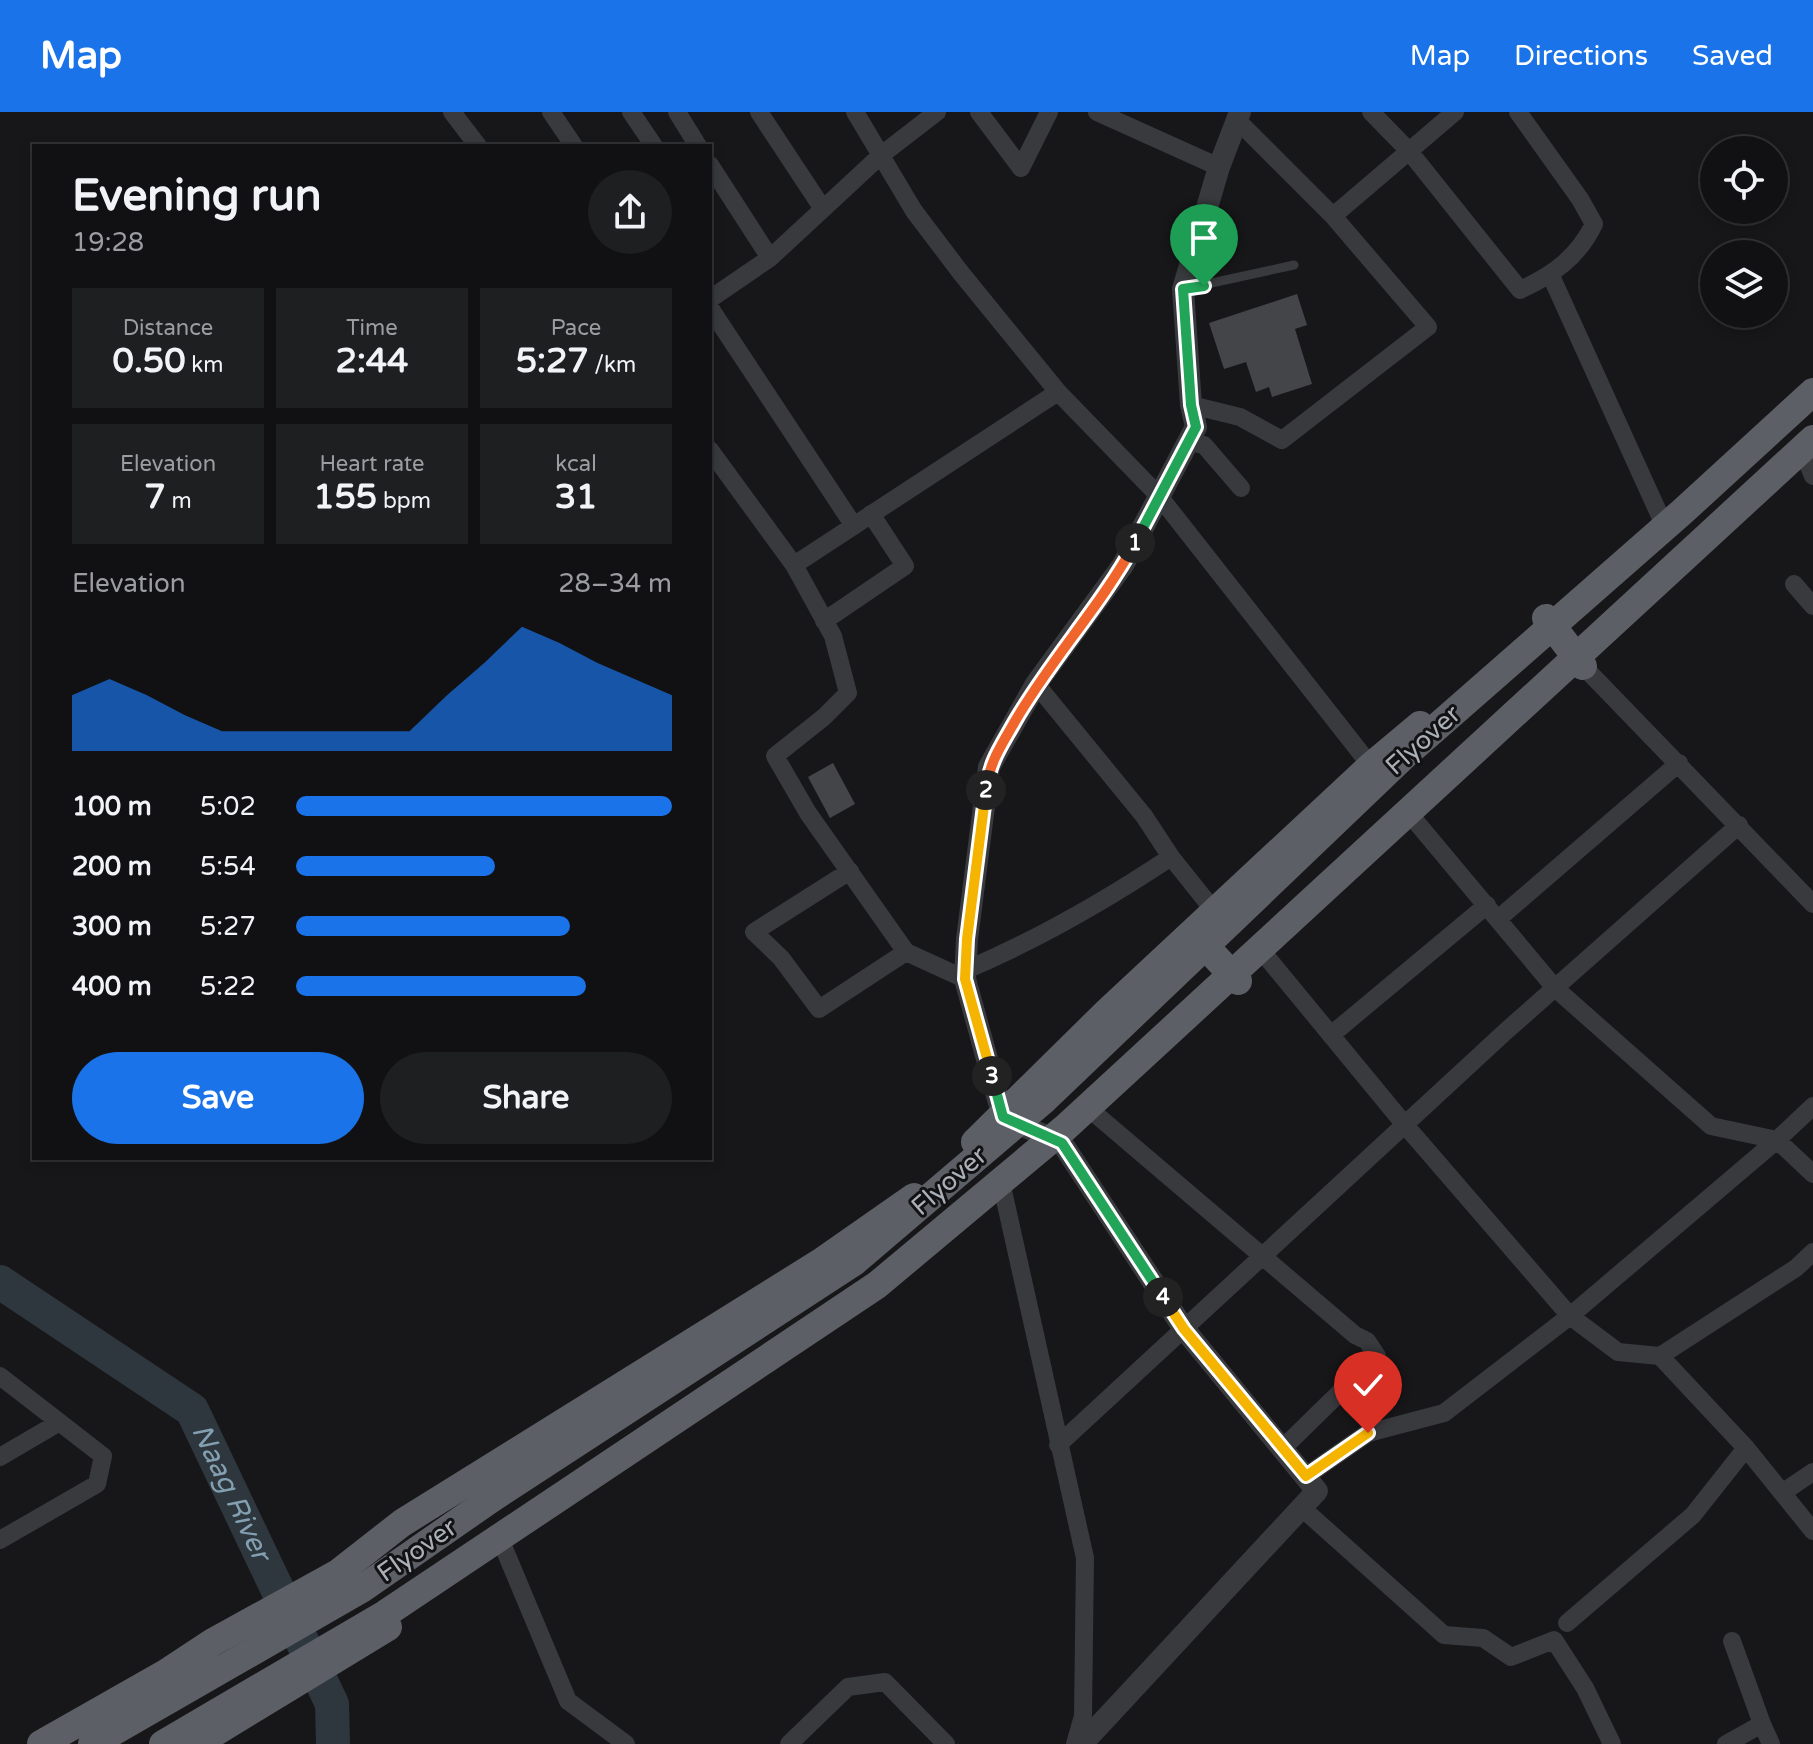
<!DOCTYPE html>
<meta charset="utf-8">
<style>
:root{--surface:#111113;--page:#1e1f21;--text:#f1f3f6;--muted:#9c9da0;--line:#303133;--accent:#1a73e8}
body{margin:0;font-family:"Varela Round",sans-serif;background:var(--page);color:var(--text);height:100vh;display:flex;flex-direction:column;font-size:30px;white-space:nowrap}
*{box-sizing:border-box;margin:0}
p{font-size:26px;color:var(--muted)}
.icon{flex:none;width:44px;height:44px;fill:none;stroke:currentColor;stroke-width:2;stroke-linecap:round;stroke-linejoin:round}
.map{position:relative;flex:1;overflow:hidden}
.sheet{position:absolute;left:32px;top:32px;width:680px;height:1016px;display:flex;flex-direction:column;background:var(--surface);border-radius:0px;box-shadow:0 4px 12px #0003,0 0 0 2px var(--line)}
.sheet>*{flex:none}
.buttons{position:absolute;left:1700px;top:24px;display:grid;gap:16px}
.buttons a{display:grid;place-items:center;width:88px;height:88px;border-radius:50%;background:var(--surface);box-shadow:0 4px 12px #0003,0 0 0 2px var(--line);font-size:40px}
.pin{position:absolute;display:grid;place-items:center;width:68px;height:68px;color:#fff;margin:-82px -34px;border-radius:50% 50% 50% 0;rotate:-45deg;box-shadow:0 0 8px #0007}
.pin .icon{rotate:45deg}
.km{position:absolute;width:40px;height:40px;margin:-20px;border-radius:50%;background:#222;color:#fff;font-size:22px;line-height:40px;text-align:center}
.round{display:grid;place-items:center;flex:none;width:84px;height:84px;border-radius:42px;background:var(--page)}
.summary{display:flex;align-items:center;justify-content:space-between;height:136px;padding:0 40px}
h1{font-size:44px;font-weight:700;line-height:60px}
.stats{display:grid;grid-template-columns:repeat(3,1fr);gap:12px;height:136px;padding:8px 40px}
.stats div{display:grid;align-content:center;border-radius:0px;background:var(--page);text-align:center}
.stats b{font-size:34px;font-weight:700}
.stats small{font-size:22px;font-weight:400}
.stats p{font-size:22px}
.chart{height:224px;padding:16px 40px}
.chart p{display:flex;justify-content:space-between}
.chart svg{width:100%;height:144px;margin-top:8px;fill:var(--accent);opacity:.7}
.primary-button{display:flex;gap:16px;margin-top:auto;padding:16px 40px}
.primary-button a{flex:1;height:92px;border-radius:48px;background:var(--accent);color:#fff;font-size:32px;font-weight:700;line-height:92px;text-align:center}
.primary-button a+a{background:var(--page);color:var(--text)}
ul{padding:0 40px;list-style:none;font-size:26px}
li{display:grid;grid-template-columns:128px 96px 1fr;align-items:center;height:60px}
li i{height:20px;border-radius:10px;background:var(--accent)}
header{display:flex;align-items:center;gap:48px;box-sizing:border-box;height:112px;padding:0 40px;background:var(--accent);color:#fff}
header strong{font-size:38px}
nav{display:flex;gap:44px;margin-inline-start:auto;font-size:28px}
.map>svg:first-child{display:block}
.lines{fill:none;stroke-linecap:round;stroke-linejoin:round}
.river{stroke:#2e373d;stroke-width:34}
.building{fill:#444549}
.service{stroke:#383a3e;stroke-width:9}
.minor{stroke:#383a3e;stroke-width:18}
.tertiary{stroke:#383a3e;stroke-width:22}
.trunk{stroke:#5c6066;stroke-width:28}
.trunk-bridge{stroke:#5c6066;stroke-width:28}
.split-1-casing{stroke:#fff;stroke-width:16}
.split-2-casing{stroke:#fff;stroke-width:16}
.split-3-casing{stroke:#fff;stroke-width:16}
.split-4-casing{stroke:#fff;stroke-width:16}
.split-5-casing{stroke:#fff;stroke-width:16}
.split-1{stroke:#22a559;stroke-width:10}
.split-2{stroke:#f0652b;stroke-width:10}
.split-3{stroke:#f5b400;stroke-width:10}
.split-4{stroke:#22a559;stroke-width:10}
.split-5{stroke:#f5b400;stroke-width:10}
.labels{text-anchor:middle;dominant-baseline:central;stroke-width:6;stroke-linejoin:round;paint-order:stroke}
.street-label{font-size:26px;fill:#aab0b8;stroke:#121214}
.water-label{font-size:28px;font-style:italic;fill:#83a0b2;stroke:#121214}
</style>
<header>
<strong>Map</strong>
<nav><a>Map</a><a>Directions</a><a>Saved</a></nav>
</header>
<div class="map">
<svg width="1813" height="1632" viewBox="0 0 1813 1632">
<rect width="100%" height="100%" fill="#171719"/>
<g class="lines">
<path class="river" id="s1" d="M0,1170L192,1298L332,1592L333,1632"/>
</g>
<path class="building" d="M1297,182L1307,213L1295,217L1312,272L1272,285L1269,275L1256,280L1246,250L1224,257L1209,211Z
M833,651L855,692L830,706L808,665Z"/>
<g class="lines">
<path class="service" d="M1184,177L1294,153"/>
<path class="minor" d="M452,0L478,34
M551,0L574,34
M631,0L654,34
M677,0L698,34
M759,0L823,97L880,44L937,0
M855,0L914,99L961,161L1058,280L1159,384L1371,654
M979,0L1021,56L1049,0
M1097,0L1219,55
M1371,0L1409,39L1520,178C1553,163 1578,145 1594,112L1580,87L1518,0
M1237,8L1333,104
M710,53L770,146
M1551,164L1660,404
M710,187L770,146L823,97
M710,196L854,414
M1191,293L1240,305L1282,328L1428,215L1333,104L1455,0
M1188,330L1204,333L1241,376
M710,338L794,453L833,524L848,581L824,605L775,644L808,701L906,840L965,867
M1804,342L1813,364
M794,453L1058,280
M1794,472L1813,494
M824,509L905,454L871,402
M1583,554L1813,792
M1036,572L1144,704L1171,745L1215,800
M1412,705L1555,876L1711,1014L1777,1028L1813,1062
M850,759L754,820L781,846L819,897L906,840
M1498,807L1679,651
M1265,843L1405,1013L1570,1204L1777,1028L1813,994
M966,858C1039,827 1105,789 1171,745
M1331,923L1487,793
M1093,1000L1355,1223L1367,1229L1377,1244L1283,1336
M1003,1079L1085,1446L1083,1604L1075,1632
M1660,1244L1796,1156L1813,1140
M0,1264L103,1344L97,1372L0,1428
M1058,1333L1505,920L1739,713
M0,1345L58,1311
M1306,1364L1368,1321L1444,1301L1570,1204L1618,1240L1660,1244L1746,1336L1813,1419
M1782,1381L1813,1360
M1302,1396L1444,1523L1483,1526L1511,1545L1554,1528L1585,1576L1612,1632
M503,1434L568,1589L626,1632
M1567,1511L1693,1403L1746,1336
M1732,1529L1762,1612
M789,1632L848,1575L885,1570L946,1632
M1726,1632L1762,1612L1771,1632"/>
<path class="tertiary" d="M1082,1632L1317,1379L1184,1217L1062,1031L1003,1005L965,867L967,827L989,655L1036,572L1123,453L1196,315L1191,293L1183,177L1219,55L1240,0"/>
<path class="trunk" d="M1546,506L1583,554
M1193,821L1238,869
M975,1030L1107,900L1371,654L1420,613
M41,1632L166,1561L213,1530L338,1461L402,1411L821,1150L914,1085
M196,1632L388,1515"/>
<path class="trunk-bridge" d="M92,1632L363,1476L491,1387L854,1150L1045,987L1406,642L1682,400L1813,280
M163,1632L385,1502L877,1173L1066,1015L1813,327"/>
</g>
<g class="lines">
<defs>
<path id="split-1" d="M1135,431L1196,315L1191,293L1183,177L1204,174"/>
<path id="split-2" d="M986,678C990,649 1000,636 1014,611C1050,548 1101,494 1135,431"/>
<path id="split-3" d="M986,678L967,827L965,867L992,964"/>
<path id="split-4" d="M992,964L1003,1005L1062,1031L1163,1185"/>
<path id="split-5" d="M1163,1185L1184,1217L1306,1364L1368,1321"/>
</defs>
<use href="#split-1" class="split-1-casing"/>
<use href="#split-2" class="split-2-casing"/>
<use href="#split-3" class="split-3-casing"/>
<use href="#split-4" class="split-4-casing"/>
<use href="#split-5" class="split-5-casing"/>
<use href="#split-1" class="split-1"/>
<use href="#split-2" class="split-2"/>
<use href="#split-3" class="split-3"/>
<use href="#split-4" class="split-4"/>
<use href="#split-5" class="split-5"/>
</g>
<g class="labels">
<g class="street-label">
<text transform="translate(1423 628) rotate(-42)">Flyover</text>
<text transform="translate(949 1069) rotate(-41)">Flyover</text>
<text transform="translate(417 1438) rotate(-35)">Flyover</text>
</g>
<g class="water-label">
<text stroke="none"><textPath href="#s1" startOffset="322">Naag River</textPath></text>
</g>
</g>
</svg>
<div class="buttons">
<a><svg class="icon" aria-label="locate" viewBox="0 0 24 24"><circle cx="12" cy="12" r="6"/><path d="M12 2v4M12 18v4M2 12h4M18 12h4"/></svg></a>
<a><svg class="icon" aria-label="layers" viewBox="0 0 24 24"><path d="M12 4l9 5-9 5-9-5zM3 14l9 5 9-5"/></svg></a>
</div>
<div class="pin" style="left:1204px;top:174px;background:#1e9e55"><svg class="icon" aria-label="arrive" viewBox="0 0 24 24"><path d="M6 21V4h12l-3 4 3 4H6"/></svg></div>
<div class="pin" style="left:1368px;top:1321px;background:#d93025"><svg class="icon" aria-label="check" viewBox="0 0 24 24"><path d="M5 12l5 5 9-10"/></svg></div>
<b class="km" style="left:1135px;top:431px">1</b>
<b class="km" style="left:986px;top:678px">2</b>
<b class="km" style="left:992px;top:964px">3</b>
<b class="km" style="left:1163px;top:1185px">4</b>
<section class="sheet">
<div class="summary"><div><h1>Evening run</h1><p>19:28</p></div><a class="round"><svg class="icon" aria-label="share" viewBox="0 0 24 24"><path d="M12 15V3M7 8l5-5 5 5M5 13v7h14v-7"/></svg></a></div>
<div class="stats">
<div><p>Distance</p><b>0.50<small> km</small></b></div>
<div><p>Time</p><b>2:44</b></div>
<div><p>Pace</p><b>5:27<small> /km</small></b></div>
</div>
<div class="stats">
<div><p>Elevation</p><b>7<small> m</small></b></div>
<div><p>Heart rate</p><b>155<small> bpm</small></b></div>
<div><p>kcal</p><b>31</b></div>
</div>
<div class="chart"><p><span>Elevation</span>28–34 m</p>
<svg viewBox="0 0 160 44" preserveAspectRatio="none"><path d="M0 44V27L10 22L20 27L30 33L40 38L50 38L60 38L70 38L80 38L90 38L100 27L110 17L120 6L130 11L140 17L150 22L160 27V44z"/></svg>
</div>
<ul>
<li><b>100 m</b>5:02<i style="width:100%"></i></li>
<li><b>200 m</b>5:54<i style="width:53%"></i></li>
<li><b>300 m</b>5:27<i style="width:73%"></i></li>
<li><b>400 m</b>5:22<i style="width:77%"></i></li>
</ul>
<div class="primary-button"><a>Save</a><a>Share</a></div>
</section>
</div>
